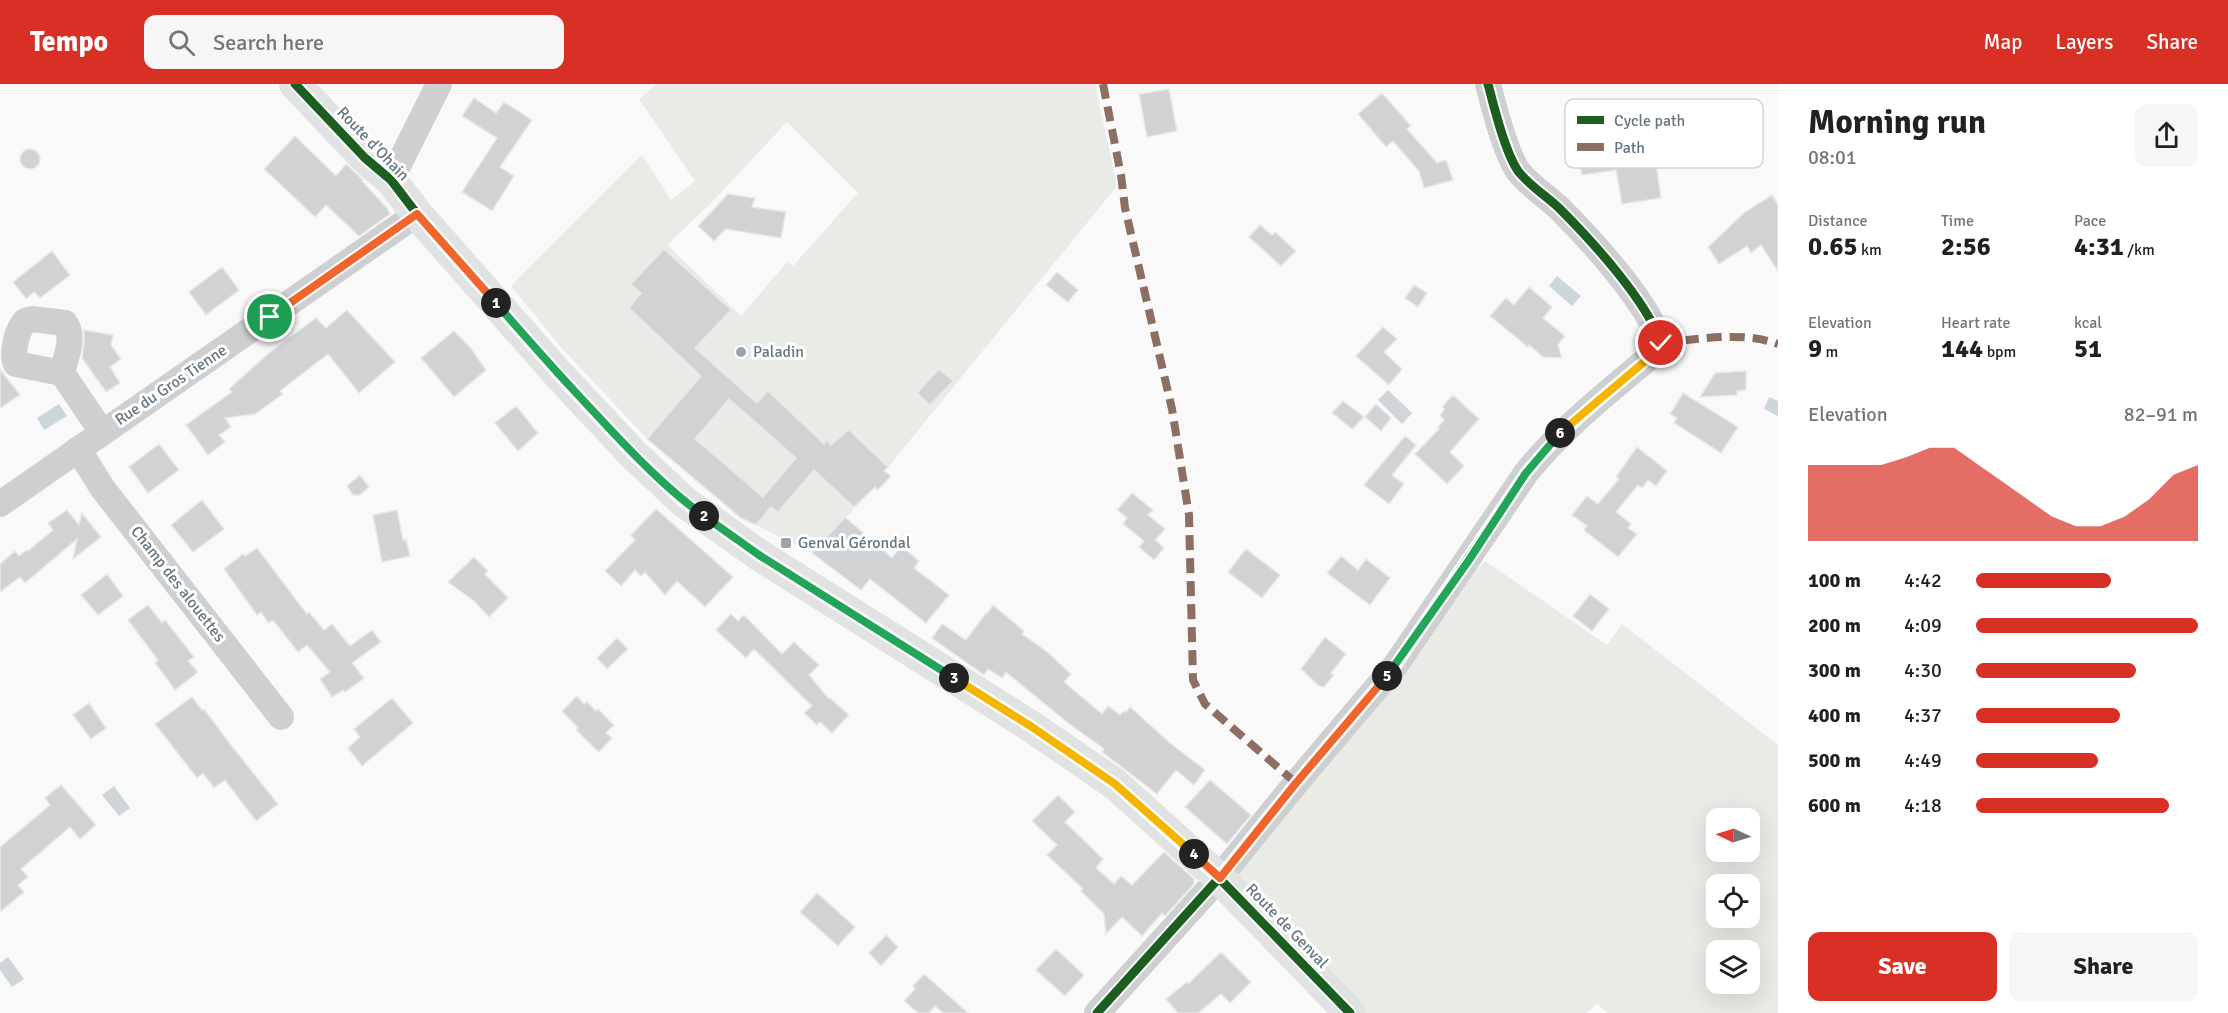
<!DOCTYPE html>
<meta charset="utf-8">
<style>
:root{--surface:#fff;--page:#f6f6f6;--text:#202124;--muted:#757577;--accent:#d93025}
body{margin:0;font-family:Signika,sans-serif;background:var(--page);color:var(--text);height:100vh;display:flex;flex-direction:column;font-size:22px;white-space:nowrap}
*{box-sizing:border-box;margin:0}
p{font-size:20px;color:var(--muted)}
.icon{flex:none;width:33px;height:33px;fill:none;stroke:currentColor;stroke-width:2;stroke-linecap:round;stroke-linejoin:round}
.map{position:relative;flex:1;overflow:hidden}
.details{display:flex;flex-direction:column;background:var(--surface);width:450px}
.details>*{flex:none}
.needle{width:39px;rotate:274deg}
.buttons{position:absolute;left:1706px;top:724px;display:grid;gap:12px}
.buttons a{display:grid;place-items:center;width:54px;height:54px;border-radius:12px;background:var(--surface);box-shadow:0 6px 24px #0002;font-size:30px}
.pin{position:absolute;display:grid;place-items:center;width:51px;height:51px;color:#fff;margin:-26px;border:3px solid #fff;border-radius:50%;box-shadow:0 2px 6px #0007}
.km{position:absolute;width:30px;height:30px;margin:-15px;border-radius:50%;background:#222;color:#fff;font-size:16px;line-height:30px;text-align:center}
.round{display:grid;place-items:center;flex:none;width:63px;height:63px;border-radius:12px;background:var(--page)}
.head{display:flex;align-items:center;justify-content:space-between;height:102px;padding:0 30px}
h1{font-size:33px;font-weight:800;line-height:45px}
.figures{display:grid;grid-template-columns:repeat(3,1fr);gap:9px;height:102px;padding:6px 30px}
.figures div{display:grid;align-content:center}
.figures b{font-size:26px;font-weight:800}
.figures small{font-size:16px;font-weight:400}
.figures p{font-size:16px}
.chart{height:168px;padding:12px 30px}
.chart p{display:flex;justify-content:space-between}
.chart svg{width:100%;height:108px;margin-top:6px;fill:var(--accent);opacity:.7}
.button{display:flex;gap:12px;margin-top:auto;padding:12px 30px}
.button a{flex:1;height:69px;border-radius:12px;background:var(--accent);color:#fff;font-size:24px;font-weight:800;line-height:69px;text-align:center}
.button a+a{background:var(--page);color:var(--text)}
ul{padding:0 30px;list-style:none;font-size:20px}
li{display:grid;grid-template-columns:96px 72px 1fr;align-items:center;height:45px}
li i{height:15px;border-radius:8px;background:var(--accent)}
header{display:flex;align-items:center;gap:36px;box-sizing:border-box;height:84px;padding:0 30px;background:var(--accent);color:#fff}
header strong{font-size:28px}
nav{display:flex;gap:33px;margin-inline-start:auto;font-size:21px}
.search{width:420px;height:54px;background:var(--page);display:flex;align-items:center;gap:15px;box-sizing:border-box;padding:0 21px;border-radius:12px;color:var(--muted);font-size:22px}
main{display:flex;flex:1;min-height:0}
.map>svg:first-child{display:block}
.green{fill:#e8ebe6;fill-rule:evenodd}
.water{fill:#ced6d9}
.building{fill:#d0d2d3;stroke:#e8e8e8;stroke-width:1.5;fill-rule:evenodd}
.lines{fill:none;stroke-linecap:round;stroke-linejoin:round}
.minor{stroke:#cecfd0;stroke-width:26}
.major{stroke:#e1e2e2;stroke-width:32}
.quiet{stroke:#8d6e63;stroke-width:8;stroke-dasharray:15 8;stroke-linecap:butt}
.cycleway-casing{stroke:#fff;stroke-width:13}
.cycleway{stroke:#1b5e20;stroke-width:9}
.split-1-casing{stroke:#fff;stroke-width:12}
.split-2-casing{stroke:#fff;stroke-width:12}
.split-3-casing{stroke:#fff;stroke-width:12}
.split-4-casing{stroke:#fff;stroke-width:12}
.split-5-casing{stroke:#fff;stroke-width:12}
.split-6-casing{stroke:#fff;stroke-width:12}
.split-7-casing{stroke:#fff;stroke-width:12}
.split-1{stroke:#f0652b;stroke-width:8}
.split-2{stroke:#22a559;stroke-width:8}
.split-3{stroke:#22a559;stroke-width:8}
.split-4{stroke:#f5b400;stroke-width:8}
.split-5{stroke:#f0652b;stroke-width:8}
.split-6{stroke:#22a559;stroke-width:8}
.split-7{stroke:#f5b400;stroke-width:8}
.poi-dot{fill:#99a4ac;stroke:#fff;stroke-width:2}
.labels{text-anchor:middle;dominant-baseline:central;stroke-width:6;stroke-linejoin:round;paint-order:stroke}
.street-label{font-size:16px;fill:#657683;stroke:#fff}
.poi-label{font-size:16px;fill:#657683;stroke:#fff;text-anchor:start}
.key{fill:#fff;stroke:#d1d6da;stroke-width:1.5}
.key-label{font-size:16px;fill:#657683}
</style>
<header>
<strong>Tempo</strong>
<div class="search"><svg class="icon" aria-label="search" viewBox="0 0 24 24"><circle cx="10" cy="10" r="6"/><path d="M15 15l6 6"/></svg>Search here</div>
<nav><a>Map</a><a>Layers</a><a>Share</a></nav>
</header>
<main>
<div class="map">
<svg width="1778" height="929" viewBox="0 0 1778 929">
<rect width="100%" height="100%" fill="#f9f9f9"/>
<path class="green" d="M657,0H1095L1117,102L889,382L868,403L871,407L812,469L742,434L647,355L559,261L511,202L642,71L671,116L695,97L639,15ZM787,38L858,109L793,182L787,178L741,232L667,161L713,117Z
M1485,477L1607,561L1622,540L1778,661V929H1607L1597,919L1587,929H1365L1223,787L1402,567ZM1716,735H1749V768H1716ZM1716,801H1749V834H1716ZM1716,867H1749V900H1716Z"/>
<path class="water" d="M1557,192L1581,212L1572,222L1549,202Z
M1388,306L1412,329L1402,340L1378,316Z
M1769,313L1778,317V332L1764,325Z
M59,320L67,332L44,346L37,334Z
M114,702L130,724L119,732L102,711Z
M8,873L24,895L12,903L0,886V879Z"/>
<path class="building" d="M1169,5L1177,47L1147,53L1139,10Z
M1382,9L1411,42L1407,45L1437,79L1446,76L1453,96L1424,104L1419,87L1393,57L1386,63L1358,30Z
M474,14L496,29L504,18L532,36L500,83L514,92L492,127L462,108L497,54L462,32Z
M295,52L336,92L346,80L363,96L362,97L386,123L390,130L359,152L326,121L315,133L264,85Z
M1644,60L1647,80L1656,78L1661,114L1622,120L1616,86L1582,91L1578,70Z
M20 75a10 10 0 1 1 20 0a10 10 0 1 1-20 0Z
M728,110L755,114L752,123L786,128L781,154L726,145L714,157L698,142Z
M1772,111L1778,121V187L1761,161L1751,169L1747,162L1719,180L1708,163L1745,128Z
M1260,141L1272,151L1275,148L1296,167L1281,182L1249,153Z
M664,165L731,226L695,264L757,319L768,307L824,360L827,356L831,361L849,346L888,383L884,387L891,392L878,406L875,403L854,423L814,386L778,428L771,423L756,441L741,434L647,355L701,292L629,224L641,209L631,200ZM729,315L796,374L763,413L695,355Z
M52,167L70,191L40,214L34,208L26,215L13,198Z
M222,183L239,206L206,231L189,208Z
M1057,188L1078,206L1068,218L1046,201Z
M1414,201L1427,209L1418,223L1405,214Z
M1529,203L1552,223L1543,234L1565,252L1558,261L1562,274L1543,273L1529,261L1528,263L1490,232L1506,214L1514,221Z
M347,226L395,278L359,309L328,270L280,307L283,310L255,330L225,334L231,343L219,351L225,358L208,371L186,341L232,308L229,305L269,269L316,234L326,244Z
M1383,243L1397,255L1384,268L1402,285L1389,301L1356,272Z
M84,246L113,251L111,261L121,275L110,283L120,299L106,308L82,274L84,258Z
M454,247L470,263L486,286L454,313L421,274Z
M0,285L20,311L0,324Z
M939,285L953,297L930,321L917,309Z
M1746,287V306L1737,307V311L1700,313L1715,289Z
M1683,309L1738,343L1721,369L1674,339L1677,334L1670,330Z
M1453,311L1479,335L1450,368L1464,382L1447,400L1415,370L1439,345L1438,343L1444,336L1440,331L1445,325L1442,323Z
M1343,317L1364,333L1352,345L1332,329Z
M1376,320L1391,334L1381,347L1365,333Z
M516,322L538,349L518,367L495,339Z
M1405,352L1416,361L1392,391L1404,400L1389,420L1364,401Z
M159,360L179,386L148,409L129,383Z
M1637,363L1667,387L1656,402L1648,396L1642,404L1638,401L1616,428L1631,440L1628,444L1637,450L1618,473L1584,446L1587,442L1572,431L1587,412L1598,420L1619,395L1616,393Z
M360,391L369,403L360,411H353L347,402Z
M1132,409L1153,426L1148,431L1165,445L1155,456L1164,464L1154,476L1139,463L1144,457L1123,440L1127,434L1117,426Z
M202,416L224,445L193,468L171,441Z
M656,425L733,493L705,523L677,497L665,511L645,488L641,492L635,486L621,502L605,487L635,456L631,451Z
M67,426L79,441L82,429L101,453L73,475L77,455L25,499L20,493L0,508V480L15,467L19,472L27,466L28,467L53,446L48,439Z
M397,426L403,456L406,455L410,472L382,478L373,431Z
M845,433L892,474L901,462L919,477L914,484L949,511L926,539L870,495L861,506L812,469Z
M257,464L307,530L309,528L324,546L332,540L350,562L372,546L381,558L352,579L364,594L345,608L343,606L332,613L320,595L330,588L307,561L298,568L273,536L268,539L261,528L257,531L224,485L243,470L245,472Z
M1246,465L1280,491L1262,514L1228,488Z
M1341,472L1358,486L1366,475L1390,494L1370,521L1327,489Z
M474,473L488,487L485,490L508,514L489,533L474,517L448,498Z
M107,490L123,512L98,531L81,511Z
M1590,510L1609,525L1592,547L1573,532Z
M148,521L162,539L165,536L194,573L188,577L198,588L175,606L155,579L158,576L128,536Z
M993,521L1024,547L1022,550L1046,567L1071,590L1064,598L1102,630L1108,622L1120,631L1124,627L1126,628L1130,623L1170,659L1205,686L1194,701L1176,686L1157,710L1102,668L1104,665L1068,639L1006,588L1002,594L988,585L984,591L932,554L942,540L966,556L986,529L987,530Z
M731,530L738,537L744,531L782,570L794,558L819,581L809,591L829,615L830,614L849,631L832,649L820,638L817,641L804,629L812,622L754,565L746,574L716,546Z
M1325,553L1346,570L1331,589L1334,591L1324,603L1319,602L1301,585Z
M617,554L628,565L607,585L597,574Z
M577,612L584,620L587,618L596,627L598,625L614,641L606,649L612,654L599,668L576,646L578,644L562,627Z
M192,613L202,626L204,625L234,665L278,720L256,737L225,696L214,704L203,689L197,694L155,640Z
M392,614L413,639L362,682L348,664L360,653L354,645Z
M89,619L106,644L91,655L73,631Z
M1210,696L1251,731L1227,760L1185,723Z
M61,701L96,741L80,755L70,743L21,785L28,793L18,801L24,808L0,828V763L50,721L45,714Z
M1058,711L1075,728L1065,738L1103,775L1096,784L1114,800L1121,792L1132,801L1164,768L1194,795V800L1165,832L1162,829L1142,852L1122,833L1106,850L1104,830L1081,807L1083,805L1047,771L1057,761L1032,737Z
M817,809L855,843L838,862L800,828Z
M886,851L898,863L881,882L869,869Z
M1056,865L1084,891L1065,912L1036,886Z
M1221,868L1251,898L1230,919L1221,910L1198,929H1178L1166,915L1187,898L1189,899Z
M924,890L968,929H943L935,922L929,929H918L904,917L915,905L913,902Z"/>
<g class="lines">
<path class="minor" d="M391,96L439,0
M62,289L16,280C11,269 17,246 25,237L32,235L65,239C75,253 66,273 62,289L102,348
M78,365L103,405L281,633
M0,420L417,130
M1097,929L1219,794L1296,699L1395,582L1526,389C1564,342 1611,306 1657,267L1661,259C1647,217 1591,156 1559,124C1546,112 1529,101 1518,87C1505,68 1494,23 1488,0"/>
<path class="major" d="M295,0L365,74L391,96L417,130L559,291L633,370L683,417L759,471L1032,643L1115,700L1219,794L1350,929"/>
<path class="quiet" d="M1103,0L1121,91L1125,124L1172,325L1189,431L1193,596L1205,620L1296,699
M1661,259C1698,255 1743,247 1778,260"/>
<defs>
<path id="cycleway" d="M295,0L365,74L391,96L417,130L559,291L633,370L683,417L759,471L1032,643L1115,700L1219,794L1350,929
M1097,929L1219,794L1296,699L1395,582L1526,389C1564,342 1611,306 1657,267L1661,259C1647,217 1591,156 1559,124C1546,112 1529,101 1518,87C1505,68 1494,23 1488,0"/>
</defs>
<use href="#cycleway" class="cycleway-casing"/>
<use href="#cycleway" class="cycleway"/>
</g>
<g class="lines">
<defs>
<path id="split-1" d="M270,233L417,130L496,219"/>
<path id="split-2" d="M496,219C532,261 569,302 607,342C637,374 668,406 704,432"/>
<path id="split-3" d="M704,432L759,471L954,594"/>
<path id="split-4" d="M954,594L1032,643L1115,700L1194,770"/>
<path id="split-5" d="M1194,770L1220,794L1296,699L1387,592"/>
<path id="split-6" d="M1387,592L1469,476L1526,389L1560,349"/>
<path id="split-7" d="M1560,349L1657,267L1661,259"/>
</defs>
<use href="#split-1" class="split-1-casing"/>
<use href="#split-2" class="split-2-casing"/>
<use href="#split-3" class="split-3-casing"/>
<use href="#split-4" class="split-4-casing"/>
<use href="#split-5" class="split-5-casing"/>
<use href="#split-6" class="split-6-casing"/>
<use href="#split-7" class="split-7-casing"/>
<use href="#split-1" class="split-1"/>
<use href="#split-2" class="split-2"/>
<use href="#split-3" class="split-3"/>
<use href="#split-4" class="split-4"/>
<use href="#split-5" class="split-5"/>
<use href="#split-6" class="split-6"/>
<use href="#split-7" class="split-7"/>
</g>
<g class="poi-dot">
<circle cx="741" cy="268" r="6"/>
<rect x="780" y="453" width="12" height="12" rx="3"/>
</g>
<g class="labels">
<g class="street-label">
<text transform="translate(373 60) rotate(46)">Route d'Ohain</text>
<text transform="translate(171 301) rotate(-34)">Rue du Gros Tienne</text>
<text transform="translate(178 500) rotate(52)">Champ des alouettes</text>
<text transform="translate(1287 842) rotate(46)">Route de Genval</text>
</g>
<g class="poi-label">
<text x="753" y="268">Paladin</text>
<text x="798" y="459">Genval Gérondal</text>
</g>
</g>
<rect x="1565" y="15" width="198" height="69" rx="9" class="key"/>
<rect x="1577" y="32" width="27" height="8" fill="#1b5e20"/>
<rect x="1577" y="59" width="27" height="8" fill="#8d6e63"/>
<g class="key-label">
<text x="1614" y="42">Cycle path</text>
<text x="1614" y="69">Path</text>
</g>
</svg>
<div class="buttons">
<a><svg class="needle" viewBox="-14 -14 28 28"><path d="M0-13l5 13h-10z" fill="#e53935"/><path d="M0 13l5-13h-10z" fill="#757577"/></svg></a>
<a><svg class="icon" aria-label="locate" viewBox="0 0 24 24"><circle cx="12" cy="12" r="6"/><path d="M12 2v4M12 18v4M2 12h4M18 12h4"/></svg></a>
<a><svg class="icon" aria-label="layers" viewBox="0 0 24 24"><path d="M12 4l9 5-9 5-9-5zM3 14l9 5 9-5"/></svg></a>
</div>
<div class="pin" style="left:270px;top:233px;background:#1e9e55"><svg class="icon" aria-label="arrive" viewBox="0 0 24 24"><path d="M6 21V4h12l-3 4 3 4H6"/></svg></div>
<div class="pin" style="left:1661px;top:259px;background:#d93025"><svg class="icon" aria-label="check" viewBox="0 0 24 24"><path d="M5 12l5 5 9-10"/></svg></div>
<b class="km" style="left:496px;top:219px">1</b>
<b class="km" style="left:704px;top:432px">2</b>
<b class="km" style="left:954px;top:594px">3</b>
<b class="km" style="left:1194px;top:770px">4</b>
<b class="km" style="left:1387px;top:592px">5</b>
<b class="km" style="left:1560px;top:349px">6</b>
</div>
<section class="details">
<div class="head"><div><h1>Morning run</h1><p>08:01</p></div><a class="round"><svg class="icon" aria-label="share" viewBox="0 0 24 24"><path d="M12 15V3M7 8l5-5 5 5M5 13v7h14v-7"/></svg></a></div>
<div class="figures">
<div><p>Distance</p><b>0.65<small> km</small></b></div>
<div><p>Time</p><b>2:56</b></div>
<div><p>Pace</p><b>4:31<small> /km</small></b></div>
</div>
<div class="figures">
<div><p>Elevation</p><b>9<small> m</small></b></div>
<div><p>Heart rate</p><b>144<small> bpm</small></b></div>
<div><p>kcal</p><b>51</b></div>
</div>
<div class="chart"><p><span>Elevation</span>82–91 m</p>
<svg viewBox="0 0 160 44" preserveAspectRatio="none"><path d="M0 44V13L10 13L20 13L30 13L40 10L50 6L60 6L70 13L80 20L90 27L100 34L110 38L120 38L130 34L140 27L150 17L160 13V44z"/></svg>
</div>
<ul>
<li><b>100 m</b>4:42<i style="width:61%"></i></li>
<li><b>200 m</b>4:09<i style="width:100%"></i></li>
<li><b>300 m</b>4:30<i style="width:72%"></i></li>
<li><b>400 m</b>4:37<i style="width:65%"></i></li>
<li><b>500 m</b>4:49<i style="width:55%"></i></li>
<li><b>600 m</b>4:18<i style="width:87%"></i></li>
</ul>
<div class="button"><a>Save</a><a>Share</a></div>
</section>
</main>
